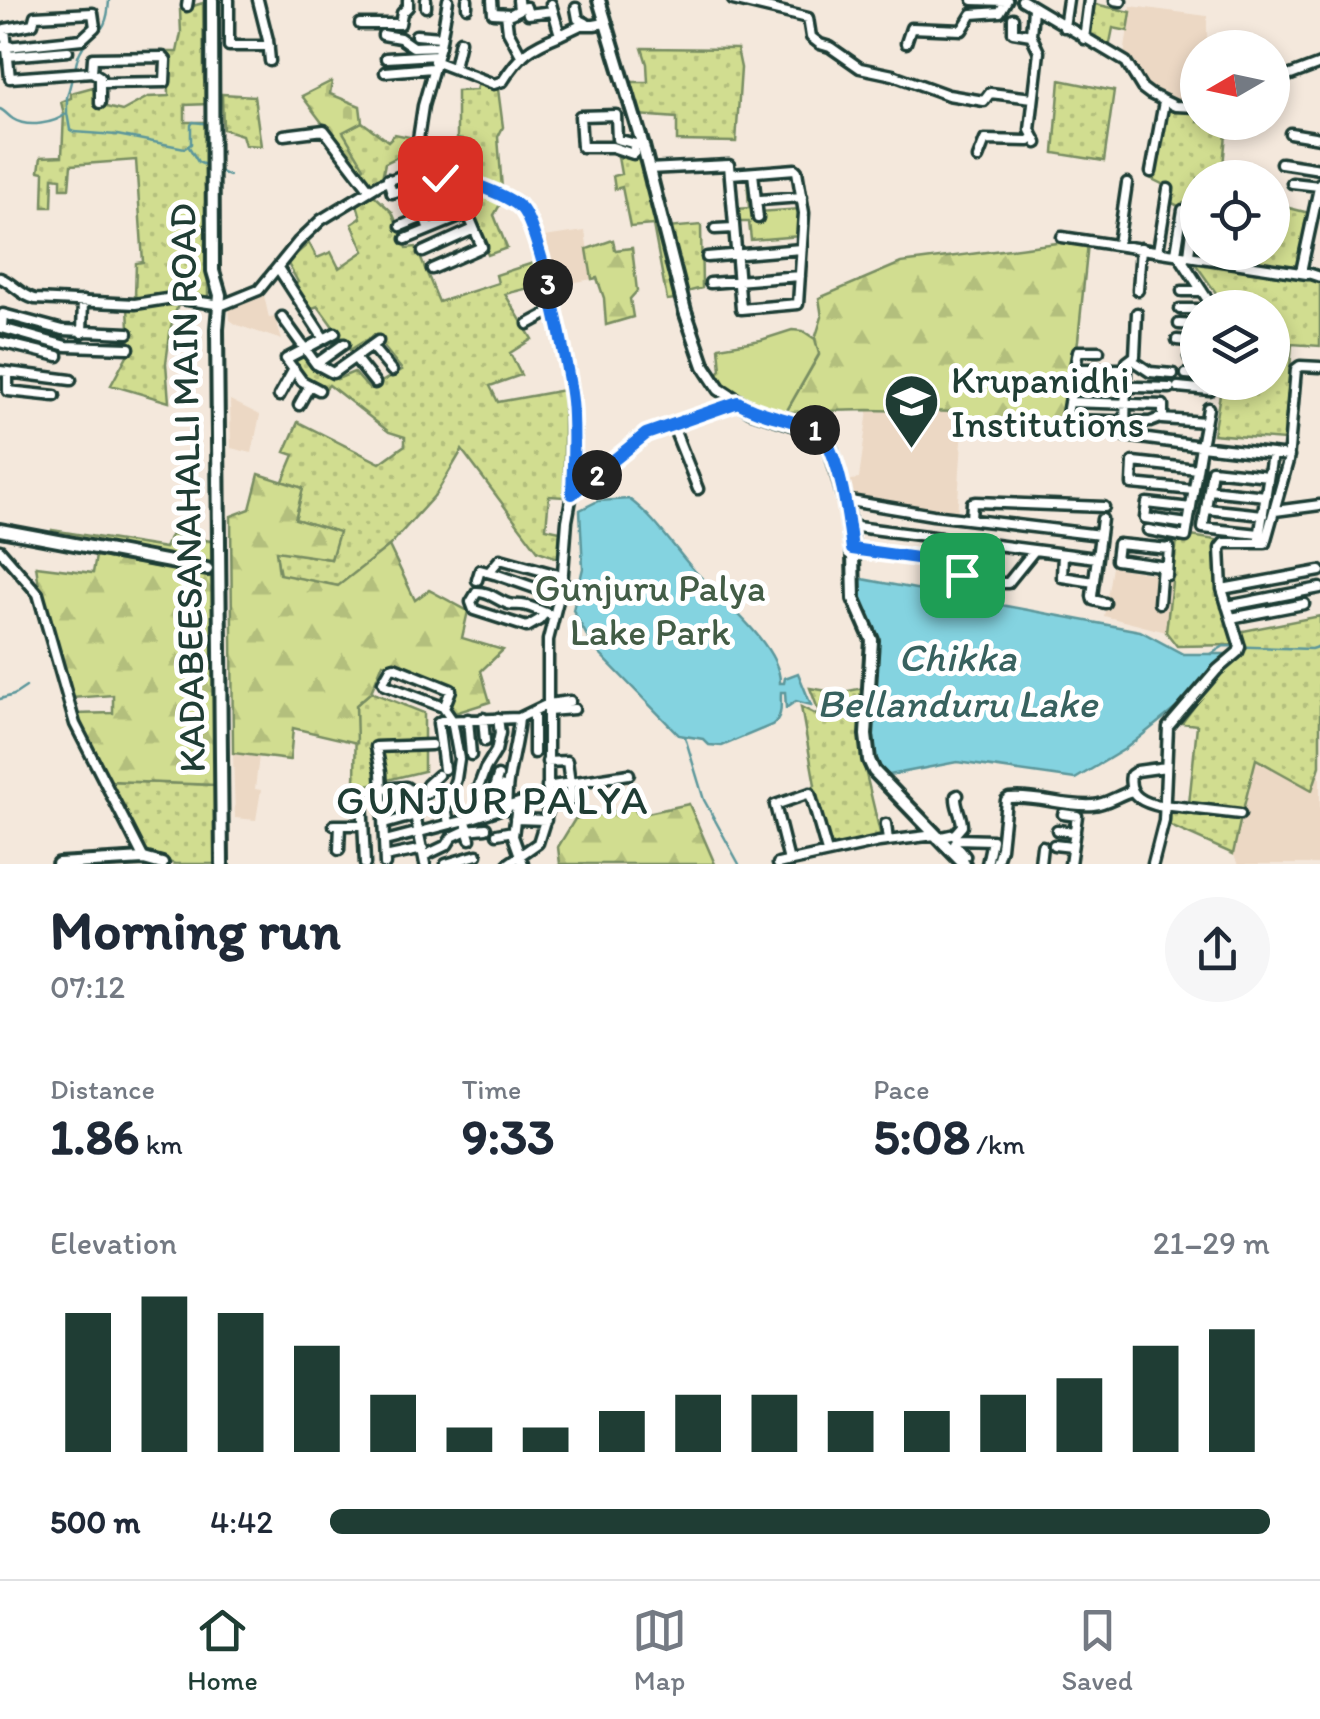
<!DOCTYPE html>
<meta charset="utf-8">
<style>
:root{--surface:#fff;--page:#f6f6f7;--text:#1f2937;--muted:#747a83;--line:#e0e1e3;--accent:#1f3d34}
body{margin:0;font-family:Itim,sans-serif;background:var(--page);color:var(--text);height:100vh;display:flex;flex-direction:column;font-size:38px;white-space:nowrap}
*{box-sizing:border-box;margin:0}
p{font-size:32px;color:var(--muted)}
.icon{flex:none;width:55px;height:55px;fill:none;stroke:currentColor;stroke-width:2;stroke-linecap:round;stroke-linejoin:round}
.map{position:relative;height:864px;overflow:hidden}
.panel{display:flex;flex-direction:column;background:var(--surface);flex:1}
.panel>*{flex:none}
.needle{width:65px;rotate:261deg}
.tools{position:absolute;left:1180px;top:30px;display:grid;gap:20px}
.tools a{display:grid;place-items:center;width:110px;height:110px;border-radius:50%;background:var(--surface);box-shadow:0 5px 15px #0003;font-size:50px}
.pin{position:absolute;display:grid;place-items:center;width:85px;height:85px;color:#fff;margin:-42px;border-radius:20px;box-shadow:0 5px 15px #0006}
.km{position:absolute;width:50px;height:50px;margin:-25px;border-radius:50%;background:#222;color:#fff;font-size:28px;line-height:50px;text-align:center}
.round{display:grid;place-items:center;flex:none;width:105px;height:105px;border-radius:52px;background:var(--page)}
.head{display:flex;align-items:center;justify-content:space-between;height:170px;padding:0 50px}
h1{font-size:55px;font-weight:800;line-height:75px}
.stats{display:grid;grid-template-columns:repeat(3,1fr);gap:15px;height:170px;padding:10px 50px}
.stats div{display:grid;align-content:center}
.stats b{font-size:50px;font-weight:800}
.stats small{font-size:28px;font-weight:400}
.stats p{font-size:28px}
.chart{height:280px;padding:20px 50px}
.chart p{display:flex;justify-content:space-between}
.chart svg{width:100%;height:180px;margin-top:10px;stroke:var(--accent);stroke-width:6}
ul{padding:0 50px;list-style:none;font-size:32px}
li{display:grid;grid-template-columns:160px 120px 1fr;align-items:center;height:75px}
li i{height:25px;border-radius:12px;background:var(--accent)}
.dock{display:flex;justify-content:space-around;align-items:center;height:140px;border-top:2px solid var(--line);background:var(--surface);font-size:28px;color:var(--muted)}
.dock a{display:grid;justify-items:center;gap:5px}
.dock .on{color:var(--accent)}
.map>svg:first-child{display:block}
.built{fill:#ecd8c4}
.grass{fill:url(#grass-dots);stroke:#788d62;stroke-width:2.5}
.forest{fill:url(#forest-firs);stroke:#788d62;stroke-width:2.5}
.cemetery{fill:url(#cemetery-stones);stroke:#788d62;stroke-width:2.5}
.park{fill:#d1dd90;stroke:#788d62;stroke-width:2.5}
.water{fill:#84d3e0;stroke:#5c979b;stroke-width:2.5}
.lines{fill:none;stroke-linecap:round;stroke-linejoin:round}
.stream{stroke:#5c979b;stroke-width:2.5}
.minor-casing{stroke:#1f3d34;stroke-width:15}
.major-casing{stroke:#1f3d34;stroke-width:18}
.minor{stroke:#fff;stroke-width:8}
.major{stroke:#fff;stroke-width:10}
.route-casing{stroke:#fff;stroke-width:20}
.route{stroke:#1a73e8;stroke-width:12}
.labels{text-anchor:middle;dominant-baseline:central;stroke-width:10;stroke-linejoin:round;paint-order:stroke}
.poi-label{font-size:38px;fill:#1f3d34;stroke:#fff;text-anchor:start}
.street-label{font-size:38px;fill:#1f3d34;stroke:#fff}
.park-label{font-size:38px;fill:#435d46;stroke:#fff}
.water-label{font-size:40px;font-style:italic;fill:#38625f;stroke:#fff}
.quarter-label{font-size:42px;letter-spacing:2.5px;fill:#1f3d34;stroke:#fff}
</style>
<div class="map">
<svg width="1320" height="864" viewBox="0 0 1320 864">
<defs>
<pattern id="grass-dots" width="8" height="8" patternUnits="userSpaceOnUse" patternTransform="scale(2.5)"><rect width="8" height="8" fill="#d1dd90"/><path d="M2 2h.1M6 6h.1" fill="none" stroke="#b3bf7d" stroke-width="1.8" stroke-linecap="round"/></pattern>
<pattern id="forest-firs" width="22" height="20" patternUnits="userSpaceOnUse" patternTransform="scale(2.5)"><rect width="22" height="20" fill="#d1dd90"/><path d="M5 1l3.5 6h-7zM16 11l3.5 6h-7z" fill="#b3bf7d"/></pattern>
<pattern id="cemetery-stones" width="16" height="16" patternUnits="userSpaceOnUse" patternTransform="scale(2.5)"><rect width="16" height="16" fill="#d1dd90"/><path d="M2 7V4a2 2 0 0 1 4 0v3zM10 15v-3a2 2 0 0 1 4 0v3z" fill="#b3bf7d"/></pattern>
</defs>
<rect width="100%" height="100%" fill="#f4e8dc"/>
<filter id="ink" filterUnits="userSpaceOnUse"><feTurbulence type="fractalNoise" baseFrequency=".01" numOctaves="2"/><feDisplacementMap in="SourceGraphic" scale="20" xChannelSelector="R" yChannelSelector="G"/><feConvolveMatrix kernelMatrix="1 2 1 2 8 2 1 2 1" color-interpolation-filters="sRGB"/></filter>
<g filter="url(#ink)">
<path class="built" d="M1131,6L1207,16V47L1198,48L1197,79L1194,103L1172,101L1147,86L1132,62L1124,56Z
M585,231L592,279L560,285L544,237Z
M263,291L269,318L275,317L282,340L237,325L230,320L229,306L244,301Z
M230,400L260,415L252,453L231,448Z
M868,410L964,412L957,515L849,500L843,481L859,479Z
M1112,567L1172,577L1166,632L1104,616Z
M233,753L259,756L255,789L261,790L256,820L235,818Z
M1256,758L1312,790L1320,766V864H1239L1233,854Z"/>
<path class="grass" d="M203,3L204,79L208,104L185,105V122H208V300L178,293L135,298L136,263L143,262L136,160L71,165L69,188H61V178L53,177L52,207H43L44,172L39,171L41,157L62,156L64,114L61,102L71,98V93L93,87L98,105L122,111L148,97L169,96L168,52H177L181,33L180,10Z
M1090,3L1131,12L1128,31L1113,28L1109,48L1086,36Z
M642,48L737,49L741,68L736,142L677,141V118L638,115L627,82H648L647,64Z
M479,79L498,89L503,127L498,137L502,189L466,175L471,141L457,139V91L476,90Z
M1060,80L1114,91L1104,161L1054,153Z
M222,94L254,96L261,146L245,145L242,135L223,129Z
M1161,104L1197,109L1198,122L1227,123L1222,177L1198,178L1197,215L1168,201L1170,188L1148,177Z
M362,122L388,141L395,134L414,138V149L385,163L382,178L369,184L359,172L342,132Z
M618,157L644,161L677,299L667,300L653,225L630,227L622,187L615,189L613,176L621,174Z
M459,182L501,203L494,215L507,248L488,255L461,191Z
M374,195L392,212L407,248L416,247L439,302L498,283L496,275L539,261L544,284L505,294L532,339L510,353L521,375L490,386L498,402L564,390V497L549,496L546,528L560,531L558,558L538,551L462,450L436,494L389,546L339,586L280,575L275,550L331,559L338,532L295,519L303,488L283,481L294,455L285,452L298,422L380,463L405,445V437L389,432L329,385L324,390L304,378L289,360L303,353L313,366L337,379L354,372L369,389L402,370L374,335L350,350L318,306L307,310L292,286L298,282L287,262L309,243L317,258L331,252L339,268L364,251L352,224L361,218L357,204Z
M1273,204L1309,213L1297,269L1247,261L1249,253L1272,252Z
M701,225L702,288L683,293L666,228Z
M1192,259L1320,280V346L1292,344L1284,440L1213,434L1222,383L1272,382V308L1226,307Z
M178,305L171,326L166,363L169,402L111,385L130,350L128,307Z
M1191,536L1216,540L1218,588L1235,645L1177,646L1166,632L1177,540L1189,541Z
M1320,616V766L1312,790L1256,759L1243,810L1189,804L1197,725L1182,723L1207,689L1241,652L1238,632Z
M810,688L839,693L863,688L860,733L866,774L881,837L830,849L812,787L815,785L801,707L821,717Z
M371,692L424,713V771L355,788L356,705Z
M110,781L217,785L218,864H175L147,856Z
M1166,808L1241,817L1233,854L1168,825Z"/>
<path class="forest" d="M613,240L615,250L632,248L637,291L630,299L633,317L606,325L604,298L597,278L592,279L587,249Z
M1057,243H1088L1078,340L1063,435L963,423V412L868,410L786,412L819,355L815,339L822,317L819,298L901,263Z
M259,474L303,488L295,519L339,532L331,559L276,551L279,574L338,586L389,546L415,600L429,590L468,611L462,638L503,650L481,671L490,702L455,713L445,698L448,689L383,663L371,692L356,705L357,743L293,728L290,760L233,753L231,516L250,509Z
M52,530L165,548L171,535L212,541V566L50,536Z
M96,556L213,577L217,785L110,781L75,714L113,713V695L71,698L40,593L36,566L93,573Z
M689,804L715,864H560L558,847L575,819L634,808L638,815Z"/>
<path class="cemetery" d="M330,82H332L330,94L360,106L362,122L343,132L364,167L359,172L302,96Z"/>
<path class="park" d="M755,175L759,212L800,209V236L751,240L749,222H737L736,209L749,208L747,176Z
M792,330L803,331L815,339L819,354L786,412C758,412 733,398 715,376L721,370L719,347L761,340Z"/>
<path class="water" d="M629,499C655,518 671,544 692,568C716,595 781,645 780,683H784L785,678L798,673L811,705L796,701L786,708L785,692H781C780,704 784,716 772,725L722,746L709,745L703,739L679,735L593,647L573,610L583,568L580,510L598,501Z
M857,578L1140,631L1183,654H1229L1191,696L1125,749L1075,779L957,762L884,776L870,755L878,643L857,593Z"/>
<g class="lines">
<path class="stream" d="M75,70C76,64 77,58 80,52C92,26 107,41 109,0
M0,109C5,111 8,116 13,119C27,128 55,124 67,113V97L72,78
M67,113L70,130L74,132L117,135L185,148L191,144V125L193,122L210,124
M189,147L198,162L210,167
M217,170L229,176
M1211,654L1224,646L1311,649L1320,646
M0,699L14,695L26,687
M685,737L704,800L739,864"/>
<defs>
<path id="minor" d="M229,0V46H269
M258,0L268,40L270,61
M426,0V7
M448,0L440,46L423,106L417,146L419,152L450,174L518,204L527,215L544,265L569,376L574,431L572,494L567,521L562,585L548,640V811L538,843L508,864
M492,0L493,13L511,14L519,10L518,0
M733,0L808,18L811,37L820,44L830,47L860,68L893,75L948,95L984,101L990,93L1033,98
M973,0L1006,1
M1022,0L1126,62L1142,88L1150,94L1175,106L1198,107
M1115,0L1121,1
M551,4L560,35L581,25H594L605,23
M187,6L188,0
M467,7V0
M519,8L526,7L528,14L553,11
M576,8L578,19L586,23
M1033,8L1031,35L1039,52L1030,130L1037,143
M506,14L508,31L522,57
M1013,18V32L1031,35
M360,24H400L402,13L408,7V0
M1064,27L1068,0
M383,35L400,38L413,47L440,46
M416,35L441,37
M1084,39L1089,0
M906,43L911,28L962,30L972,14L1000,12L1007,0
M0,47H7L82,39L95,27L93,13L35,16L33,24L5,29L10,78L92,72
M8,56L68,51
M163,57L166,60L165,82L100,83V77L92,72L93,58Z
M386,58L436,55
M434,61L494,84L503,81C520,54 530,47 560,35
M454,67L460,41
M385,72L432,68
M1272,82L1320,64
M100,83V103
M1290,133L1320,138
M284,135L324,130L370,190
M633,144L635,152L633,154L612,147H582L580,116L616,115L617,139L643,146
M978,158L985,140L1029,141L1033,136
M1281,163L1320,169
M648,169L729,165L741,309L798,304L804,213L797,171L795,169L731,174
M1151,172L1164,102
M753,173L758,218
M1225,176L1234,178
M1260,178V177
M388,179L392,193L402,190
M1292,183L1319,186
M1320,183L1302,267V271L1320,277
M760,200L802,197
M420,210L459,193
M401,226L423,217
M429,229L414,192L440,179L447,180
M715,229L734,228
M1062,237L1307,274
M406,239L467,214
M1118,244L1127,183
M1158,251L1168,189
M423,252L474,229
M1176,253L1183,210
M1178,254L1213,308
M1189,255L1194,214
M707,257L801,249
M278,268L324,339
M432,269L482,247L455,184L447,180
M0,278C13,283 20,295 35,299L135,304L173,298L222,305L259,290L298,242L321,220L380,184L406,174L419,152
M710,283L800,276
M1138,290L1141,248
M1182,291H1202
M1180,309H1198
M1137,313L1135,356L1127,362L1126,369L1125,436L1201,446L1208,408
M282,317L316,364L333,373L378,341
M528,324L554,310
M1179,324L1198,325
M82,333L83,301
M128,333L63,330L3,314L2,328L66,346L129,348
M1177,340L1198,342
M0,342L58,356
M371,346L392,371
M1099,351H1078L1066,420L1150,422L1163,417L1162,419L1205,422
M1189,357L1198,358
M355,358L375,383
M1132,360L1150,372L1173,374
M316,364L344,344
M1075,369H1126
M0,371L71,380
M8,372V391L55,396
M1186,374L1198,375
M1072,385L1170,388
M1178,387L1210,390L1211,382
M319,390L302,381L286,359L335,333
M279,396L294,369
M1069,402L1163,405V417
M299,405L310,385
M672,424L698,489
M1194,490L1132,484L1133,462L1197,469
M1209,490L1266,496
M572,494L642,436L738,402
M844,500L933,515L1100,535
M1206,509L1263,515
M1275,511L1320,505
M971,519L972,503L976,502L1104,507
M1102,519L1092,596L1093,600L1105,603
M1188,524L1145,518L1147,503L1191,508
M849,526L1096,558
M1148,530L1186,537L1201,446L1289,456
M1259,534L1203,528L1212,470L1268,476
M1259,538L1272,454
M852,549L953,563L964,576L1002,583H1008L1034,551
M0,550L38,594L75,724L144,859
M1063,554L1062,577L1094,582
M1167,567L1116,560L1118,544L1169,549
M1167,575L1169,548
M477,580L480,570L494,574
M1222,589L1320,571
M555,595L489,572L500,559L558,575L556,595
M1159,603L1162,566
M1227,606L1320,588
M545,613L539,620L527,627L474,610L471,602L477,592C490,592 495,599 506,603C511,606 517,604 522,605C532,606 544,613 554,616
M1231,618L1304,604
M444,708L451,690L394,667L391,668L383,682L385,685L443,707L452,720L459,759L456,779L446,807L449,824
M534,711V753
M548,711L574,709
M483,718L485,741
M468,719L471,755
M547,762L567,761L570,783L547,787
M444,769L438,723L441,721L519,718L548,704L570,701
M498,776L495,785L507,788
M382,789L406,787L410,790L425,864
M356,790L360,791L362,796L365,864
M517,805L513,836L523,864
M1163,805L1240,814
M383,807L427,793V785L438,775
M1163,807C1145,803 1127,797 1131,775L1137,771L1166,767
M507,809C504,781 517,748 519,718
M1063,814L1077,816L1070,864
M479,815L478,788L485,769L496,751L500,733L498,718
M515,819L546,820
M384,824L416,815
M886,824L888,841
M334,825H363
M467,825V830L486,828
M1057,830L1075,832
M497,834L513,831
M937,838L955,834L962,826C962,815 955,807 956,796L958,795
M385,841L466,820L528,800L570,801V783L629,774
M1054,845L1072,847
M339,850L340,825
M424,856L447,845L452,837L467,830L470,839
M385,857L423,849
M789,861L775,805L810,793L827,852
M961,861L965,856L955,844L957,839L992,840L987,864
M385,864L381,772L376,747L431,745
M446,864L477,855
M778,864L879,842L935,835
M996,864L1001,848L1006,800L1009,798C1036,795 1064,807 1093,805C1107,804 1118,795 1132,791
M1040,864L1042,846
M1153,864L1164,821L1168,727L1217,670L1238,652L1240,647L1222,589L1220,548L1224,543H1265L1288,461L1296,369L1300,366L1320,367"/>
<path id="major" d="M212,0L213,271L220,295L217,329L222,864
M599,0L643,146L685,311L704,366L719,389L751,410L819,432L824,436L831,450L846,504L853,554L854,599L872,640L866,735L869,760L874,771L964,864
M0,530L207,569
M58,864L144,859L162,864"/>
</defs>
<use href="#minor" class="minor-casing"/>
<use href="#major" class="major-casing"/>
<use href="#minor" class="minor"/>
<use href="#major" class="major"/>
</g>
</g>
<g class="lines" filter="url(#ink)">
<defs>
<path id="route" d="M440,178L447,180L450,174C469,183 506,194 520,207C539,223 569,371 572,401C575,431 573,463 572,494L646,434L738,402C764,418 798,418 824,436C842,469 847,511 852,549L953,563L962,575"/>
</defs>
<use href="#route" class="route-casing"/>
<use href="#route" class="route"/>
</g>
<defs>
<symbol id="university-pin" viewBox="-11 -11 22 30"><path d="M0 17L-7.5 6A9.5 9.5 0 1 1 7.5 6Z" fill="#1f3d34" stroke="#fff"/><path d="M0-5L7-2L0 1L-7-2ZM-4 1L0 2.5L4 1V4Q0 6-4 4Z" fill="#fff"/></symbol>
</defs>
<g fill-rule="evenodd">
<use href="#university-pin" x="880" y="370" width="63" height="86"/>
</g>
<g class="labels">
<g class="poi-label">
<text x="951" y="380">Krupanidhi<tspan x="951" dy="44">Institutions</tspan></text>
</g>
<g class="street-label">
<text transform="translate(187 488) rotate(-91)">KADABEESANAHALLI MAIN ROAD</text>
</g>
<g class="park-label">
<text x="650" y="588">Gunjuru Palya<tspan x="650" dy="44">Lake Park</tspan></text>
</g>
<g class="water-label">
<text x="957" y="657">Chikka<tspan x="957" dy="46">Bellanduru Lake</tspan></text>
</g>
<g class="quarter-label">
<text x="493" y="799">GUNJUR PALYA</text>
</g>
</g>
</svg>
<div class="tools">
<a><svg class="needle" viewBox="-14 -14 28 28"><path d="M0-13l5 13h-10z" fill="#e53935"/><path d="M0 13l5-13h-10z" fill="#747a83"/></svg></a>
<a><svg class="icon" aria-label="locate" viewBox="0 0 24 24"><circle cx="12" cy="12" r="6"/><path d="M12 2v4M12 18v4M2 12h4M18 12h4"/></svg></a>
<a><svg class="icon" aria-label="layers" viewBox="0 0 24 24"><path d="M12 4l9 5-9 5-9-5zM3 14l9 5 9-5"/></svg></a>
</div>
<div class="pin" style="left:962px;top:575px;background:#1e9e55"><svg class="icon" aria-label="arrive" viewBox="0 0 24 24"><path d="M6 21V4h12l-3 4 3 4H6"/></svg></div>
<div class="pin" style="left:440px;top:178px;background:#d93025"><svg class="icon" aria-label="check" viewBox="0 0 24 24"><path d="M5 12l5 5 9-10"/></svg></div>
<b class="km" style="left:815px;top:430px">1</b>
<b class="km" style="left:597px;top:475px">2</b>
<b class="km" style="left:548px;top:284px">3</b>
</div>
<section class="panel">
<div class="head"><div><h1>Morning run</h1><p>07:12</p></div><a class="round"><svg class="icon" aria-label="share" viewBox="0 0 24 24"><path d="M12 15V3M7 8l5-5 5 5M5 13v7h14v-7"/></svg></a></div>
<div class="stats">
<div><p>Distance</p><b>1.86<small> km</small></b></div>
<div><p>Time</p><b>9:33</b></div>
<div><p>Pace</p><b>5:08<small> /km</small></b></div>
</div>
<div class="chart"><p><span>Elevation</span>21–29 m</p>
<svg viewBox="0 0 160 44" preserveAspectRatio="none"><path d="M5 44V10M15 44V6M25 44V10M35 44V18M45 44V30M55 44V38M65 44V38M75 44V34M85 44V30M95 44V30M105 44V34M115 44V34M125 44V30M135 44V26M145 44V18M155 44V14"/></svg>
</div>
<ul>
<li><b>500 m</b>4:42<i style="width:100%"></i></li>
</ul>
</section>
<nav class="dock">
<a class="on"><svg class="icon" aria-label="home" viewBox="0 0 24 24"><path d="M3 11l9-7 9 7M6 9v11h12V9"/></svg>Home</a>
<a><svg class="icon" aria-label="map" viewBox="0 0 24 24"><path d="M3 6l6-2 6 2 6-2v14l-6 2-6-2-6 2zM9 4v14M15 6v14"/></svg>Map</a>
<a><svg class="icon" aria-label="saved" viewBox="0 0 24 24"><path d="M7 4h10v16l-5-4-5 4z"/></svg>Saved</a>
</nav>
